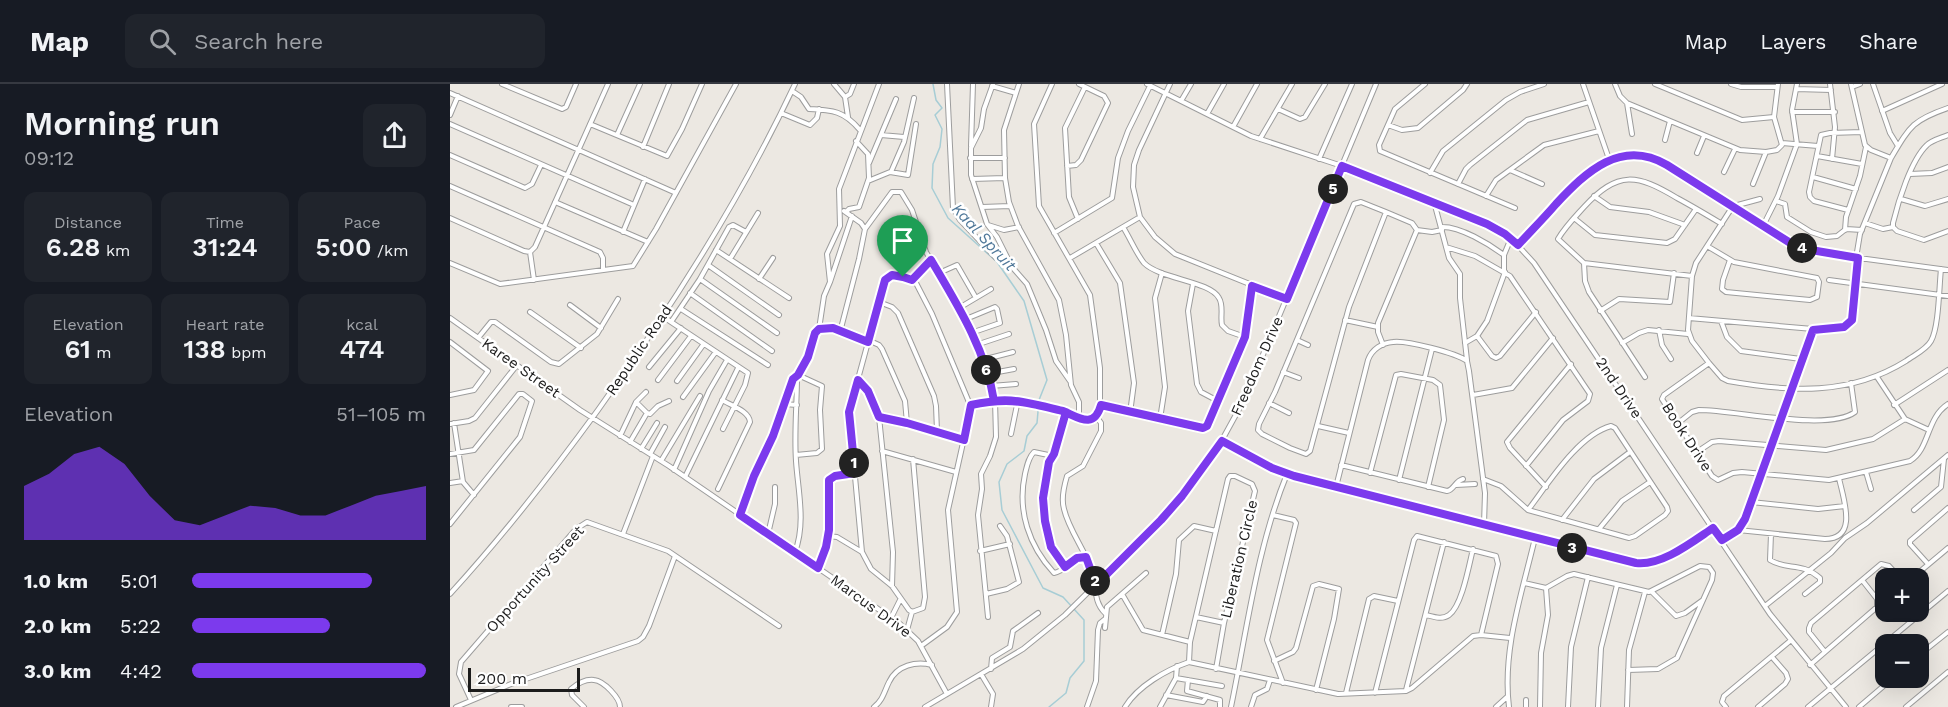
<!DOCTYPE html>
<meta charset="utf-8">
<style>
:root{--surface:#171b24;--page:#20242c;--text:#f1f3f6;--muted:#9ea1a6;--line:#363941;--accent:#7c3aed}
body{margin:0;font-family:"Work Sans",sans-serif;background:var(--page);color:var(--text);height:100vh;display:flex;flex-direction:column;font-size:22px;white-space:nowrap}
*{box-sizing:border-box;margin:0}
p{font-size:20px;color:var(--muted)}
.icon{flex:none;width:33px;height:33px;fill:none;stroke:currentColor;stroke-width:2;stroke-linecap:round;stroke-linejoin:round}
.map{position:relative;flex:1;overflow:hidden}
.panel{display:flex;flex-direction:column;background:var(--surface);width:450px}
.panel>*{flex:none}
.fabs{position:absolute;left:1425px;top:484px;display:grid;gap:12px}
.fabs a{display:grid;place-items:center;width:54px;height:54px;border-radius:12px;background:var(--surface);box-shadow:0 6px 24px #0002;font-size:30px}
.scale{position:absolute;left:18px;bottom:15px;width:112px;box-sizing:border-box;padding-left:6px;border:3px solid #1c1c1c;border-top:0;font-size:16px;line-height:21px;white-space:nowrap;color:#1c1c1c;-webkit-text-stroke:4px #fff;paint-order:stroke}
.pin{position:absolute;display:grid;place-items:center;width:51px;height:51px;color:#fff;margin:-62px -26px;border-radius:50% 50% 50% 0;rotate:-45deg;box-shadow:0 0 6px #0007}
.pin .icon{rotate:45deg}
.km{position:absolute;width:30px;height:30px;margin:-15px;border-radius:50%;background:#222;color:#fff;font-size:16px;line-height:30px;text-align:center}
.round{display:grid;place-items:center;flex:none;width:63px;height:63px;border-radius:12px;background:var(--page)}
.overview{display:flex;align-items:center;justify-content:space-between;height:102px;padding:0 24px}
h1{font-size:33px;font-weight:600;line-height:45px}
.stats{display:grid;grid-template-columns:repeat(3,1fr);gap:9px;height:102px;padding:6px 24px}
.stats div{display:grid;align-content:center;border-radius:12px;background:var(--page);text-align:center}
.stats b{font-size:26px;font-weight:600}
.stats small{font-size:16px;font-weight:400}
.stats p{font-size:16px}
.chart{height:168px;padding:12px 24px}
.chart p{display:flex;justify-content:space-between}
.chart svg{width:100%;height:108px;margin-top:6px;fill:var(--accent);opacity:.7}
ul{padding:0 24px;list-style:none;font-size:20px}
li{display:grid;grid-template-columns:96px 72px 1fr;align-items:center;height:45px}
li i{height:15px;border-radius:8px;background:var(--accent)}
header{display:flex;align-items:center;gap:36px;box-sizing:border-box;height:84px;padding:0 30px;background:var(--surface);border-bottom:2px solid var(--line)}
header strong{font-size:28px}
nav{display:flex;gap:33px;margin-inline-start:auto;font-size:21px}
.search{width:420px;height:54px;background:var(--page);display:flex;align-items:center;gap:15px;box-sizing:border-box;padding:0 21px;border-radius:12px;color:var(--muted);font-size:22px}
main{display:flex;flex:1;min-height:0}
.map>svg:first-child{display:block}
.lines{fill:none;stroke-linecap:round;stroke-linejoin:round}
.stream{stroke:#a7cdd5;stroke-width:1.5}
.minor-casing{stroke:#9d9d9d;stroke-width:6}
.minor{stroke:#fff;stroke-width:4}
.route-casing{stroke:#fff;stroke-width:12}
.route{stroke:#7c3aed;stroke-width:8}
.labels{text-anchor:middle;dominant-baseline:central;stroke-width:5;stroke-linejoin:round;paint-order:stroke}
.street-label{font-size:15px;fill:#1c1c1c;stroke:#fff}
.water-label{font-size:16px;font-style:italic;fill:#507899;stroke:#fff}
</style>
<header>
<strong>Map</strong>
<div class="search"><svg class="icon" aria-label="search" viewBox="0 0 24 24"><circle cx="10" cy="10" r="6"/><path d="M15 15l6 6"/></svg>Search here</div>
<nav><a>Map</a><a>Layers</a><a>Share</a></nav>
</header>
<main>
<section class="panel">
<div class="overview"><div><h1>Morning run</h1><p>09:12</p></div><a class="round"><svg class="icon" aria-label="share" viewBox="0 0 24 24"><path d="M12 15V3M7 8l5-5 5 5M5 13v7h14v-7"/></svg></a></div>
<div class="stats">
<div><p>Distance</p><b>6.28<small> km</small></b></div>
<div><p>Time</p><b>31:24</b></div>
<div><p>Pace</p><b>5:00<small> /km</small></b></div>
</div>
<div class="stats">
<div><p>Elevation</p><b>61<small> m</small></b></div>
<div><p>Heart rate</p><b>138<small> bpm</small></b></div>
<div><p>kcal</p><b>474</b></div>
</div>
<div class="chart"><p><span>Elevation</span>51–105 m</p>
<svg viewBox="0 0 160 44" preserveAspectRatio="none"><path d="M0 44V22L10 17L20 9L30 6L40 13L50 26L60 36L70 38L80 34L90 30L100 31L110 34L120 34L130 30L140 26L150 24L160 22V44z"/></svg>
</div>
<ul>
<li><b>1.0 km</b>5:01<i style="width:77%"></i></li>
<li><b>2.0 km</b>5:22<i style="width:59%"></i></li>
<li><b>3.0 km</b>4:42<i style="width:100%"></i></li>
</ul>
</section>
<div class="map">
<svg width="1498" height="623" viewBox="0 0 1498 623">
<rect width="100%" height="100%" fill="#ece8e2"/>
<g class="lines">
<path class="stream" d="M483,0L486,16L492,24L485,31L492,45L490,63L483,80L482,104L498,134L547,178L574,217L597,296L589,316L587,339L577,352L574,367L557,380L549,398L552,426L593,504L613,513L634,536V577L620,594L616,609L599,623"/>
<defs>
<path id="minor" d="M52,0L112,25L116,23L126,0
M384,0L395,13L398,33
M497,0L503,124L510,136L546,174H549L555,169
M543,0L534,25L531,44L521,64V91L537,140L547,153L562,183L577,200L596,246L606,277L620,297
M569,0L554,46L555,94L559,118L568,142L609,216L616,251L621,301L629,318V335
M602,0L584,40L589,122L640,211L650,284V321L749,344L756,343L795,253L802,202
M697,0L801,52L892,82L1037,140L1061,154L1084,179L1320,530L1396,623
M720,0L689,66L684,81L683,103L690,133L705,153L725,170L837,215
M975,0L945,25L929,61L930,67L1065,124
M1133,0L1159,75
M1165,0L1170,12L1177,19L1290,66L1316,68L1327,66L1332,61L1324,33L1328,0
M1205,0L1292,36L1324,33
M1281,0L1291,3H1327
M1380,0L1385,43L1382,75
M1401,0L1415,61L1421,66L1441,74
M1423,0L1440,49L1448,62
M542,2L566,9
M1402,3L1410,0
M1346,5L1381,6
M342,7L351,13L359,25C383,26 394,27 410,46
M0,9L226,109
M395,13L400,10L404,0
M731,17L741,0
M1177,19L1182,50
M828,25L850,35L855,33L875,0
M1432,27L1492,0
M1342,28H1385
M331,29L360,41L367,34L369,25
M757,30L774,0
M0,31L8,12
M0,40L184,121
M140,40L217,72L232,45L252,0
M938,41L952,46L968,44L1013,6L1017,0
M783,43L807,0
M167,51L190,0
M431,51L454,53
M1498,51C1491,54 1482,56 1477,61C1461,76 1448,118 1443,139V143L1447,147L1474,156L1498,147
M810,55L842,0
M1215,56L1220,37
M1332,59L1368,62
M521,62L523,0
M193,63L219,0
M1247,69L1254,52
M0,71L75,104L82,100L91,81
M1367,72L1412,80
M520,74H555
M869,75L902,0
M419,79L446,15
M617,82L626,81L631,76L658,19L654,12L629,0
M1060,86L1092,100
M441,88L454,58L464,14
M1274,88L1285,65
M980,89L993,67L1056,16L1070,8L1094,0
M1460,90L1482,89L1498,83
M1363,93L1406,105
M522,95L555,94
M418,97L440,88L458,91L466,40
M1008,100L1016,85L1020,81L1077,36L1139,18
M1303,100L1316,68
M0,102L150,168L153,174V185
M1036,112L1046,96L1094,61L1149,47
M1144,112L1160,123L1199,128L1235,141
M1451,115L1475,122L1498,115
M1326,117L1335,120L1337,133L1361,148L1376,153L1387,152L1396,145L1412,146
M105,118L198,158
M984,118L999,174L1010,190V214L1017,276
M1283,122L1246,179L1242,192L1238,246L1242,257L1259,279L1272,294L1278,297C1340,308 1400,312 1456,277C1464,271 1476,266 1481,257C1489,243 1489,203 1491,185
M1284,122L1310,115
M532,123L560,122
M1398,126L1364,117L1360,113L1359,108L1371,51L1380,49L1412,48
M394,127L411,139L415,145
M396,128L399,125L409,123L419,94L418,70L406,57
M936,128L899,223L860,367L856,370L840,364L812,350L808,346L809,340L825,308L904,120L911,118L936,128L962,139L967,146
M0,134L74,167L80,168
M1124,134L1145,151L1217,159L1225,155L1246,125
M628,135L619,113L615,44L635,3
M1415,139L1433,145L1443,143
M538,141L554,146L569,143
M1313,142L1328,112L1347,60L1342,26L1347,0
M673,143C680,154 686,169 694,179C710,195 760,197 769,214C774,222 770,233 772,241L778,247L795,253
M991,143C1010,142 1039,160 1054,171
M967,146L982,148L992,146
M1395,146L1396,133L1410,92L1416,63
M173,148L195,95
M604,149L662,114L668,74L678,47L700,2
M646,159L670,199L684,299L680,329
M1068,161L1138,88L1159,75L1183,72L1210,77L1349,163L1387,171L1498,186
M1257,162L1284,178L1367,194L1369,198L1367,213L1360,216L1276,208L1272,205L1273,196L1280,176
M996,163L1025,172L1060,192L1140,310L1138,317L1113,336L1076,382
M266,166L339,214
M80,168L85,163L158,0
M80,168L84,196
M444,171L452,179L453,193
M620,174L690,133
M1406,174L1410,150L1441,74C1460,42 1463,36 1498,24
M280,175L308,129
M0,179L50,200L183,182L206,145L286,0
M1134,179L1135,197L1139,208L1195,293
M258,181L329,231
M1054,187V171L1061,154
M1055,188L1037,237L1027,252L1042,272L1046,274L1050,272L1086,228
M489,189L507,181L526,214
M1242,192L1134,179L1108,155C1115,143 1125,133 1134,123C1168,86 1187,90 1227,114C1242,122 1257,131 1272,140
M250,195L327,249
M309,195L323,174
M462,196L481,176
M1379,196L1498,212
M380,198L402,132
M743,200L738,227L747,300L751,308L768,317
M240,209L322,267
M429,218L442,223L448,229L484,312L486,322L487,347
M120,221L151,244
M509,224L541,205
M231,225L318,281
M1150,227L1169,215L1220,218L1224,189
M80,228L131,264
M212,232L298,289L295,301L273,345
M0,234L130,326L219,382L450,540L468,557L497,610
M1239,234L1363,245L1394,243L1400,239L1403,232L1408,175
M516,235L545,223L547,225L550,239L521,249
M895,236L928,243
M1271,237L1277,253L1291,267L1351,275
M221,238L250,195L279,143L283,141L296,148
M369,245L374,212L380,198L377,170L390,142L389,105L429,0
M1209,246L1212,261L1221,275
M390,248L409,175L415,145L442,108H451L462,126L476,168L515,234L537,290L544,317
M28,254L41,238H45L101,278L109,280L147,250L168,215
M418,256L429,261L432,265L455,317L457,339
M847,256L858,261
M0,258L38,287L24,306L0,311
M1015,259L1027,252
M1172,259L1189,249L1198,246L1238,250
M526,261L559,250
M933,261L928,248V239L967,146
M532,276L563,268
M1259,279L1214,311L1212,315L1262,392L1268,396L1283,389L1292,388L1379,396L1460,377C1480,365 1476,334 1498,320
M199,283L231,244
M833,288L849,294
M537,290L564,285
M1427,293L1455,335L1479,346
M208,296L241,252
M408,296L418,307L429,333L443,468L442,502
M227,297L253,261
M541,302L566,300
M1023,311L1062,304L1103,254
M233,313L265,269
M186,318L197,329
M819,319L839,329
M334,320L347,321
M521,321L546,316H568L613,327L631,335L638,336L647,331L651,322
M1444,321L1498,286
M646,332L651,339V347L633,382L617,392C614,402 611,415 614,425C619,447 636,467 643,490C647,504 643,517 655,529
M429,333L457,339L514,356
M710,335L715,303L705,214L712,189
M4,339L13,398L24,411
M0,340L19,337L25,334L67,281
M1227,340L1242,328L1249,326C1286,326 1378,348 1405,328L1401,299
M868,342L899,349
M561,350L568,316
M170,352L186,318L196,308
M772,357L822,384L844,392L1186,479L1207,478L1263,444
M180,358L197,329L200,330L208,322L219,317
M191,365L207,339
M432,367L506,388
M1247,368L1262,358L1269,357L1376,366L1423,355L1455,335
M0,370L24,366L69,310H73L82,317L70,353L0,440
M200,370L215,343
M346,371L367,369L372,365L370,326L372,302L348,291
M603,372L584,368C578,374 577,382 575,390C567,427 579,462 604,489C616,487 622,474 636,473
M211,377L250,312
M891,381L997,407C1004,406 1005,397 1013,395
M224,386L259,307L277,276
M1416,388L1421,405
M920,389L946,291L951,290L983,296L990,301L994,336L978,403
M235,393L288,284
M1033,395L1051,402L1078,426L1179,454L1185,452L1215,431L1218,427L1217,423L1165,344L1161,342C1128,351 1098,400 1078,426
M949,396L982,265
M0,399L13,397
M1006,401L1025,400
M886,403L918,276C922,265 932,259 943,258C956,256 1006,269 1017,277L1019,287L1035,409L1034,440
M1096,403L1060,364L1057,358L1121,280
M268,405L300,338C299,327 282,322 272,316
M1301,418L1368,425L1395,422
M1464,426L1491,403L1494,375
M290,431L304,392L323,352L343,295C357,284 359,263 366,248C380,238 402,254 418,258
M823,431L844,436L846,439L817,556L833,599
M1112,436L1144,395L1180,368
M1149,445L1172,417L1200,398
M1288,446L1375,455C1409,455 1393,414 1389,394
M173,450L203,372
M318,450L325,420V403
M1321,450L1320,476C1338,487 1350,477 1370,494V498L1355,510
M378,452L387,453L412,468L421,485L442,502L459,526L462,528L473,524L475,513L463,375
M1272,456L1288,446L1295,434L1363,245
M530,467L560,460
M345,468C356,439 348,407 346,377C344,349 347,320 347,293
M412,468L399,328L435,196L444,191L466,199L482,230L521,323L498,426L507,528L497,543L471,562
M1478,480L1460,460V457L1498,424
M615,483L601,463L596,443L593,414L599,378L604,370L616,328
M368,484L376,463L379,446V396L385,392L405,389
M1461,495L1498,464
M1074,499L1096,504L1117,492L1124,490L1199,508L1250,482L1259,483L1263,489L1262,496L1227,574L1208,585L1178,586
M1201,507L1226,532L1235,529L1253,516
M0,510C53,452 102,389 148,326C222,223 291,115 345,0
M536,510L557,505L569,498L557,452L550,442
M672,510L693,546L740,558
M1468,516L1476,525
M1315,522L1381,469L1395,454L1417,439L1498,371
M976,531C984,533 992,536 999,531C1012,522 1019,481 1023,465
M538,533L528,431L532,405L531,390L540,372L546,353L545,316
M746,533L774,539
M441,534L450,516
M655,544L657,523L696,489
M457,546L462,528
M712,551L726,490L729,456L744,442L766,447
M1375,568L1359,548V544L1361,539L1431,480L1439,482L1451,495
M1468,572L1498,548
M824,577L843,568L846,564L863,502L869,500L889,505L884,535L866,606
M739,578L740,558L778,395L780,392H785L802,400L805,407L774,539L766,585
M1360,581L1427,523V515L1412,496
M541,585L542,574L560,563L563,547L588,529
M531,590L543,610L541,623
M726,594L772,602
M738,596L737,607L770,616V623
M956,606L994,458
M896,609L919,515L924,512L948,517
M925,609L964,456L967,452L1046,472L1048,480L1031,551
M716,611L753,618L757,612
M21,616L9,590L11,578L126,445L137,438L218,467L329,542
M1076,616V623
M6,623L61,600L188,557L193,553L199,542L225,472
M61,623H72
M134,623L122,611L121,605C127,600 136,595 144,596C154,597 170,614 170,623
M424,623C433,616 434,608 439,598C447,581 466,577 482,581
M475,623L573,565L615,531L711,436L732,412L766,367L794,316L926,0
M637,623L646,597L648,546L650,539L655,535
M675,623C688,602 716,586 739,578L888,610L956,607L962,604L1023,552L1031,551L1060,554
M710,623L726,594L727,582
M781,623C797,546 807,463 837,390
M801,623L805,611L817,605L820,596
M1046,623L1057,613
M1059,623C1052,566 1072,509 1085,454
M1090,623L1091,569L1098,531L1096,504
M1118,623L1121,563L1138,493
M1148,623L1151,564L1167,501
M1177,623L1179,566L1195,508
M1276,623L1272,618L1274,612L1340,557
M1308,623L1335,600L1338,595L1336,589L1322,573
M1358,623L1498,507
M1409,623L1443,594
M1456,623L1498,588"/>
</defs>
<use href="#minor" class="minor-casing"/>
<use href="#minor" class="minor"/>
</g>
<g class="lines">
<defs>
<path id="route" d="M453,193L442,191L435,196L418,258L383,244L369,245L365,249L358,273L348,291L343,295L323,352L304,392L290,431L368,484L376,463L379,446V396L385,392L405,389L399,328L408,296L418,307L429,333L457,339L514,356L521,321C559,313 579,318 616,328L604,370L599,378L593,414L595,437L601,463L615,483L627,474L636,473L646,501L711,436L732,412L772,357L822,384L844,392L1186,479C1212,482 1242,458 1263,444L1272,456L1288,446L1295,435L1363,246L1394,243L1402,236L1408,174L1355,165L1342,160L1217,81C1171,54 1136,88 1106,120C1094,134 1081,147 1068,161L1055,150L1037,140L892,82L837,215L802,202L795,253L757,342L753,344L651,321C644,346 628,333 613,327C590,322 568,314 544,317C536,266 507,220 481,176L462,196L453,193"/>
</defs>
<use href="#route" class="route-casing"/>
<use href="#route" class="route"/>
</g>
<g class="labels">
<g class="street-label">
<text transform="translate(189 266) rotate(-56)">Republic Road</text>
<text transform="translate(807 282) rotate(-66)">Freedom Drive</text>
<text transform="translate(71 284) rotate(35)">Karee Street</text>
<text transform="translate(1169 304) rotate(56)">2nd Drive</text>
<text transform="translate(1237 353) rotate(57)">Book Drive</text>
<text transform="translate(789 475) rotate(-77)">Liberation Circle</text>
<text transform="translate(85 495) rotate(-48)">Opportunity Street</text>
<text transform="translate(421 522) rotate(36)">Marcus Drive</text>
</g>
<g class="water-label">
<text transform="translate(534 153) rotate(47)">Kaal Spruit</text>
</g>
</g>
</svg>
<div class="fabs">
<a>+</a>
<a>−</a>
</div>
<div class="scale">200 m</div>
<div class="pin" style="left:453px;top:193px;background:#1e9e55"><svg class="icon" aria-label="arrive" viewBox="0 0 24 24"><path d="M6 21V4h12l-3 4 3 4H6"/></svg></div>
<b class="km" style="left:404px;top:379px">1</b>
<b class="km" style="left:645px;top:497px">2</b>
<b class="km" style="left:1122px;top:464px">3</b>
<b class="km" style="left:1352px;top:164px">4</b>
<b class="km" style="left:883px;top:105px">5</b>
<b class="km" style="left:536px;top:286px">6</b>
</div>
</main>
